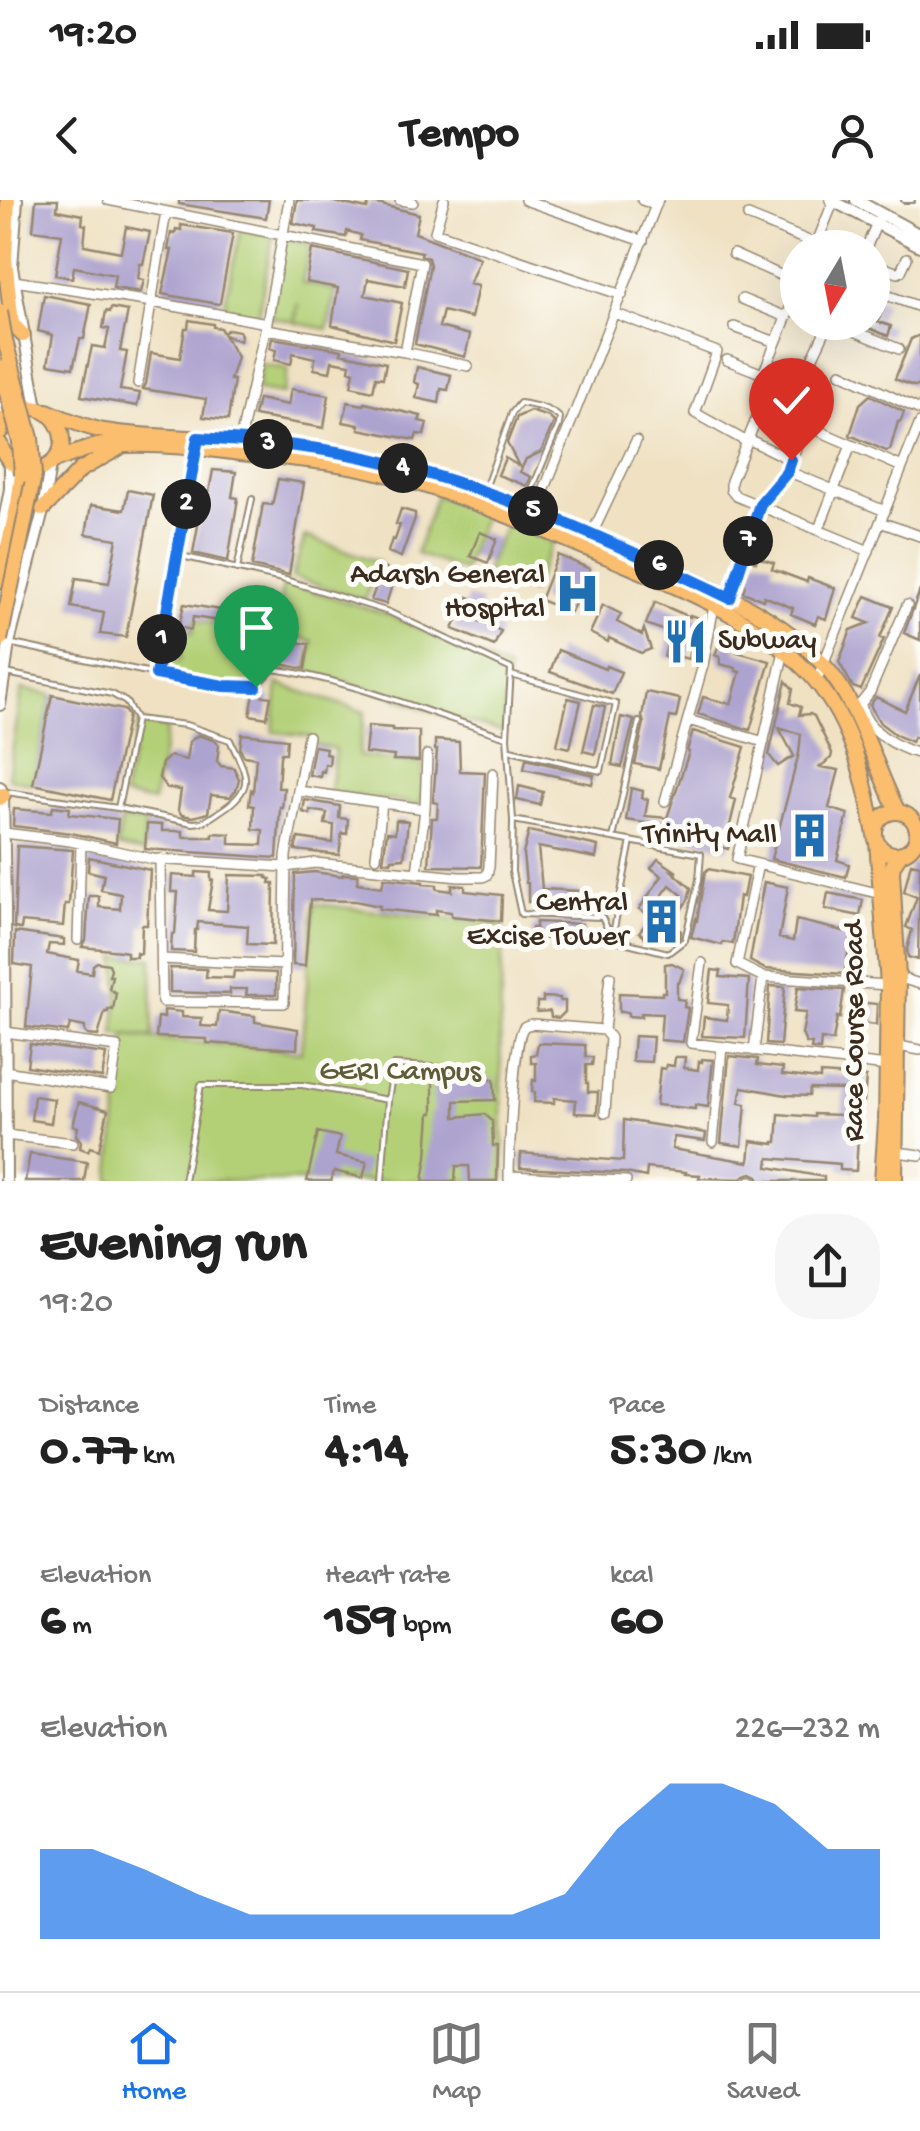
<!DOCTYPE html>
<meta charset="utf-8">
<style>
:root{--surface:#fff;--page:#f6f6f6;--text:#222;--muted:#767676;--line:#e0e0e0;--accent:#1a73e8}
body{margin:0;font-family:"Gochi Hand",sans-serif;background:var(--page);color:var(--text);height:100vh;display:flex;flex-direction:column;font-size:38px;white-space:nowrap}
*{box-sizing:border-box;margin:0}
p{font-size:32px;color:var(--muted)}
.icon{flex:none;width:55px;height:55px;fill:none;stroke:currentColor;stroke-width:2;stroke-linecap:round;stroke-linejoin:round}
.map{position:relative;height:981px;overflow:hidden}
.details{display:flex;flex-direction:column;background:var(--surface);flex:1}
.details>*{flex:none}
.needle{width:65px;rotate:190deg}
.tools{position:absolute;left:780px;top:30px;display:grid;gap:20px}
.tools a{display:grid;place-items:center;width:110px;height:110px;border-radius:50%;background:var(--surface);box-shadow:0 10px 40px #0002;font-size:50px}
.pin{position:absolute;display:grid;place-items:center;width:85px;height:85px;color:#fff;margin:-102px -42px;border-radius:50% 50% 50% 0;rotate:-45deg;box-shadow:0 0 10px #0007}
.pin .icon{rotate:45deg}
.km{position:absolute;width:50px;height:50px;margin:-25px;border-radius:50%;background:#222;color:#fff;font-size:28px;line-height:50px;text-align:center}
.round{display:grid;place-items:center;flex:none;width:105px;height:105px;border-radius:40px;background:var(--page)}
.headline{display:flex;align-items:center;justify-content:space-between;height:170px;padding:0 40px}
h1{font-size:55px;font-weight:800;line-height:75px}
.stats{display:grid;grid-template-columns:repeat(3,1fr);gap:15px;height:170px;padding:10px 40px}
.stats div{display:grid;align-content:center}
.stats b{font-size:50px;font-weight:800}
.stats small{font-size:28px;font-weight:400}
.stats p{font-size:28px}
.chart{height:280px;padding:20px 40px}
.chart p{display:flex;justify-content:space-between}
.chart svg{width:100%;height:180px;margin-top:10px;fill:var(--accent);opacity:.7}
.status{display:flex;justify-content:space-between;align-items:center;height:70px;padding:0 50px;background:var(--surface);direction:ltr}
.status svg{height:28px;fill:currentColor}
header{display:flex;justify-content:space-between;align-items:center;height:130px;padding:0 40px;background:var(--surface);font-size:45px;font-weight:800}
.tabs{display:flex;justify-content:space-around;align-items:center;height:140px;border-top:2px solid var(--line);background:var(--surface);font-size:28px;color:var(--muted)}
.tabs a{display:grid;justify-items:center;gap:5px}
.tabs .selected{color:var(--accent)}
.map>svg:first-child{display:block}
.green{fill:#b3d077;stroke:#777d4a;stroke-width:2.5}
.building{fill:#ada3cf;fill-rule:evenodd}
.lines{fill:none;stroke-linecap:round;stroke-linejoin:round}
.service-casing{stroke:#958670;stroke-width:8}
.minor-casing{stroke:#958670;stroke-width:12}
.tertiary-casing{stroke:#958670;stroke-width:14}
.primary-casing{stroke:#958670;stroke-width:18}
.service{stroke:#fff;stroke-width:4}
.minor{stroke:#fff;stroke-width:9}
.tertiary{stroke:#fff;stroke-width:10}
.primary{stroke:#fbbd6e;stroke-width:14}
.primary-bridge-casing{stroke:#958670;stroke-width:18;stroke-linecap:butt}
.primary-bridge{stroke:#fbbd6e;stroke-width:14}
.route-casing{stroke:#fff;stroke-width:20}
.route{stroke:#1a73e8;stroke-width:12}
.labels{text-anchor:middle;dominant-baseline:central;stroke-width:10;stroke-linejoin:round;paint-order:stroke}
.poi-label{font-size:30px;fill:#3b2a1e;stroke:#fdfcf7;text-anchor:end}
.street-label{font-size:30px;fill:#3b2a1e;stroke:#fdfcf7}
.park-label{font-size:30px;fill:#5f5c39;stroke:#fdfcf7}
</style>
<div class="status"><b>19:20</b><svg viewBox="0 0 49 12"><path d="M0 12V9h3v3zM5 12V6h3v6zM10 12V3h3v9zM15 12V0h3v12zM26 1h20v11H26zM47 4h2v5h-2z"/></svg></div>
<header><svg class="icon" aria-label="back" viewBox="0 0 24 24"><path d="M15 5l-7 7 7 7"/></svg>Tempo<svg class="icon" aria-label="person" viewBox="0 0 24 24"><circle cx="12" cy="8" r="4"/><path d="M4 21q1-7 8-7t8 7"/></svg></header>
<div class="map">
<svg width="920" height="981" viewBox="0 0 920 981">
<rect width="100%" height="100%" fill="#fdfcf7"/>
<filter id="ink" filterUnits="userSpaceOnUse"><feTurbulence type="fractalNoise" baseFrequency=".01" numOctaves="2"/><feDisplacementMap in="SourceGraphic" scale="20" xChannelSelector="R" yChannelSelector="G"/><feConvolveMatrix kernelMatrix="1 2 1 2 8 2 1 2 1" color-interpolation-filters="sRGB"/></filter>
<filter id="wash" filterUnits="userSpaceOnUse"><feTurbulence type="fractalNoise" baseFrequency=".0048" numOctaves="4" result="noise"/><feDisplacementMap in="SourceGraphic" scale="40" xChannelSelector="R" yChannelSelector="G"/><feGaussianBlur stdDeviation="2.25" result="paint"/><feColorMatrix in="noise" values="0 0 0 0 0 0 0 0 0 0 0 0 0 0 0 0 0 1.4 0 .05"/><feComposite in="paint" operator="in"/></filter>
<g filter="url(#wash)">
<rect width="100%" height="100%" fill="#efe1c2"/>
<path class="green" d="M241,29L273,36L258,116L223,110Z
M284,38L310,44L302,83L335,90L328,129L295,123L298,103L294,122L270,117Z
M262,164L288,169L283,194L257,190Z
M436,295L484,314L463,370L416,354Z
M506,323L553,342L531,392L485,372Z
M305,336L379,362L365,400L292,377Z
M283,382L390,415L508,470L504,532L444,516L382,492L307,472L313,441L276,431Z
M195,420L275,435L270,468L256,486L225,485L166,474L168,459L180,461L186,431L193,432Z
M278,484L365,512L359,556L423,564L421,605L330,592L335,549L310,543V536L273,532Z
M22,489L52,495L33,584L8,578Z
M139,523L167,528L153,602L123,596Z
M122,619L145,623L143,653L117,647Z
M314,704L503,725L500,827L504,981H110L125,836L301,852Z
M116,757L152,758L153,837L114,834L119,789Z"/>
<g id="blocks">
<path class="building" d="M36,0H58L57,10L83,15L82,24L86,25L84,45L121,52L126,27L150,32L143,64H140L138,79L144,80L141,92L113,88L115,75L74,67L72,78L55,75L62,34L33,30Z
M179,0H269L266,18L179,4Z
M297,0L330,1L367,9L369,2L419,14L415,33L480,58L469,84L478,86L471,118L443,111L439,127L470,135L465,157L415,144L430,65L428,58L421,55L422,52L360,40L361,35L347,31L346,37L316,32L317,28L293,23Z
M181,25L233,33L220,103L218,104L162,94L172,50H168L171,33L175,34L176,29L181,30Z
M312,49L408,69L405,86L368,79L365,95L402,103L394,141L332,125L338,88L306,82Z
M44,95L91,104L84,139H80L73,168L48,164L53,135L38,131Z
M874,99L885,103L878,122L891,126L888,136L855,122H872Z
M111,108L128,111L120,151L127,152L120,190L140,193L137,206L81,196L92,146L105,148L109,129L103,128L106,111L110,112Z
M189,120L213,124V127L220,128L223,133L228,129L239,131L241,135L240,141L224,135L237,157L230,180H234L228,220L203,217L206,199L143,189L146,184L151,153L180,158L185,128H188Z
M920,135V186H913L895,179L911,139Z
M272,138L342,150L341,153L386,163L383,178L376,177L373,191L351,186L354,172L349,170L350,164L332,161L330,172L314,169L315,158L293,153L291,164L274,160L276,150L270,148Z
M417,167L451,175L448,190L441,189L439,203L416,198L419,184L414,182Z
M291,189L329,195L324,228L254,216L258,199L288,205Z
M870,195L904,212L901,221L898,222L890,250L886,251L850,235L860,204Z
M348,202L364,205L365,203L421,216L419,221L427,223L424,235L417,234L415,240L359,229V225L343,222Z
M530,211L549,217L554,222L541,252L526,259L520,272L531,277L527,286L498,275L505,258L519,266L507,243L517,217Z
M213,270L236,272L232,297L238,298L228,361L193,353L204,292H209Z
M278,279L304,283L289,375L252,366L263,304L272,305Z
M128,290L153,295L126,437L100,434L104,413L71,407L76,378L109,383L117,339L86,334L91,305L124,310Z
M401,309L415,313V318L401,357L388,352L392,339L395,340L400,325L396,324Z
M480,332L497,339L488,363L470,356Z
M558,355L590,369L571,412L540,400Z
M757,357L774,363L772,369L807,382L808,378L835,388L826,419L818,416L815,424L791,414L793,408L764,396L763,400L743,392L745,385L742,383L750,359L756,362Z
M383,368L396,373L386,404L371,400Z
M920,390V440L904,433Z
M866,396L893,407L880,438L884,439L861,490L853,487L839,462L851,430L869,423L856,418Z
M468,397L482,403L475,419L501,431L494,446L453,429Z
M655,402L690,417V415L702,419L699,440L692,438L688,459L681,457L680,461L664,457L670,433L646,424Z
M184,404L276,419L274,430L193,417L191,430L179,427Z
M603,405L621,414L617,422L642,435L644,429L651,449L641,453L609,438L608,442L590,433Z
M277,435L288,438V441L309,444L305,469L272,462Z
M725,440L736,443L734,448L738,449L737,452L770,461L750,530L698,514L703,497L731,504L740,472L736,471V468L720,464V457L715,455L718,447L723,448Z
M558,450L605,469L606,466L621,472L612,494L550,472Z
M920,475V539L914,537L911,542L896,535L880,523L870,505L876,497L905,511Z
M786,481L793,489L790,503L801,507L799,515L810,514L814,516L832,553L831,558L820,567L839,570L829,608L848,614L837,660L849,664L846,677L771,659L799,553L801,534L779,528L794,556L778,566L769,555Z
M646,492L680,499L676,518L670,517L659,569L635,564L644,523L642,517Z
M254,494L271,497L267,518L250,515Z
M52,495L124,510L128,516L110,600L33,584Z
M568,498L581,501L570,548L557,545Z
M594,505L605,507L595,554L583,551Z
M621,517L634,520L622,567L612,565Z
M368,526L392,528V530L419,531V561L393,560L394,556L365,553Z
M693,531L745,547L730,598L736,600L730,625L734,626L728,649L663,632L665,626L626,620L631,588L643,591L642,598L648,599L645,616L667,618L689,552L687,551Z
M242,534L287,539L286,553H281L280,557L278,588H284L282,608L280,607L277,658L145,649L147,624L162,625V631H183V637H213V633L230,634V644L262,645L263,630L253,629L254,606L249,605L251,590L253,592L256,558L244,556L240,549Z
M198,535L216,541L219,545L217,561L221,566L234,568L239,579L236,590L230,597L211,595L208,613L193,617L182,615L178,610L181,590L167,588L159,578L162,563L170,556L186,560L189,542Z
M435,540L459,542L460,571L485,572L481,667L429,666L432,618H437L438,603L433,602L437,550H435Z
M314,546L326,548L325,554L330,555L329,565L325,564L324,572L321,571L320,577L309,575Z
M526,559L594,575L592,584L524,569Z
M519,586L543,592L540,605L517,600Z
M305,600L340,606L339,618L348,619L347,634L342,633L339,655L295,650L298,638L333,643L334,625L325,624L327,613L310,610V614L303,612Z
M53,606L70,608L69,614L118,619L116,643L71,633L13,626L14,609L52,612Z
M396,620L408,621L404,658L392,659L391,662L383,661L387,632L395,633Z
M529,631L598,646L596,658L538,647L542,689L580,691L579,706H569L568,703L551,702V699L528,702V683H526L523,654Z
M17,646L73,650L69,704H65L63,726L22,722L21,729L14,728Z
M89,657L150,670L147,725H142L141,754L136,753V757H127V752L121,751L82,747L86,740L89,696H99V707L120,709L121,694L101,690L104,675L88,671Z
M658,659L677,672L672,671L691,688L688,700L671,724L681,731L680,737L675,741L658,727L648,740L639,732L651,717L639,709L662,676L651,668ZM670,685L682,695L665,714L654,706Z
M911,663L920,665L918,760L908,757L907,749L912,730L906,727L917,697L904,692Z
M708,669L747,677L743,697L739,696L733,744L723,742L722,745L691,737L696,719L697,720L705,672Z
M196,672L211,673V680H213L208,710L227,711L229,675L267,676V678L271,679L270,683H274L273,745L247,744L248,726L198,722L197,730H195L194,752L171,751L172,734H175L178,692H171L172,675L196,677Z
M314,672L342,676L343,674L358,675L357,683L382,687L384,678L423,682V684L437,685V689L452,691V685L465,686V691L502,695L501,721L451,716V712L436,710V715L379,709L380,706L355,701L310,700L305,766L293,765L295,674Z
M764,682L788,687L779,738L793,741L796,720L852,733L844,774L765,769L750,761Z
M828,693L863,700L860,716L825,709Z
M536,722L582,724V730H585V740L532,738V728H536Z
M15,732L64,739V745L49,744L47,754L79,760L77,771L92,773L93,765L97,762L109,764L111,769L109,776H112L109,789L116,793L113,810L108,809V812H105L98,836L88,835L85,832V827L70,824L68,832L26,827L32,767L14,764Z
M672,763L684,769L679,783H677V799L685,800L684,807L688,808L683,842L660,840L662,814L641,813V817L628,816V812H619V793L662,795V792H665V764Z
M170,768L207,769L206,777L233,778L234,771L276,773V795H246L247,789H230V794L170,792Z
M712,770L721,771L720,777L749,779L745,838L702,836L704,817L727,820L728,805L708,803Z
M770,786L785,787L780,845L766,844Z
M798,787L844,790L840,818L837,817L833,841L821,839L820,850L811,849L812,844L806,843L802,834L806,813L794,812Z
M543,797L560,798V801H565V812L559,818L551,817L550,811L537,812V802H543Z
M858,802L877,804L876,825L855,822Z
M164,810L182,812V817L202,818L201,826L217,827L219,811L255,816V822L298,829L297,849L207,843V839L156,837L158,817L164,818Z
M634,836L653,837L651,862L632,861Z
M538,843L585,845L586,857H593L592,865H586V883H588V892H598L597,914L575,913L576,900L554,898V903L534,902L535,892H532L533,880L536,881V863H531V855L536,854Z
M30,844L106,854L102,878L27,866Z
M729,856L758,859L757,865L783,868L782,875L820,879V874L866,877L864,902H860L856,971L840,970V964L769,958L768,967L824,977V981H760L758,976L752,973L745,975L742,979L699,978L700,975L685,974L686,972L647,968L646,977L626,973L520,968L521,953L623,961L624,920L706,933L705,941L674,937L672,949L749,962L751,941L774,944V942H777L779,914L814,917V914L842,915L844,890L810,889L809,896L786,895L742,887L739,903L746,904L742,946L721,943Z
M675,857H685L684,868L698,870L699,861L702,862V859L713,860L708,907L695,905V909L656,905L660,868L665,869L666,865L674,866Z
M433,874H459L494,879L495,900L455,901V917L485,914L492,921L493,946H498L497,981H470L469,966H456L455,981H423L427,957L430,913H433Z
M34,896L54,899L51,923L31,920Z
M79,902L108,910L99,950L90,947L88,951L80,948L81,941L76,935L78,927L73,925Z
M318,932L340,937L336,955L367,962L363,978L334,971L331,981H307Z
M30,954L87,962L84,981H25Z"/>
</g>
</g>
<g filter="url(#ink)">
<use href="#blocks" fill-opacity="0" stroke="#958670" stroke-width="2.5"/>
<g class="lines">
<defs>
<path id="service" d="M904,0H912
M486,286L512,213L520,203C533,205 550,208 560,218L559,225L526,303
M177,355L282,379L389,412L511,469L507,537L513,620L512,672L521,714L602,717L612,739L668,753L685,740L699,680L701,654L513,620
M237,369L252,299
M13,444L156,474L195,253
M6,473L112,494L126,502L136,519L118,608
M156,474L224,486L256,487L273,469C355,481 429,514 507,537
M510,550L601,571L616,504L511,475
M6,592L118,608L193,623C206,623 211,617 222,610C258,586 245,573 230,540L186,525L136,519
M613,638L639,522
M612,739L631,641
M388,900L394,865L485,870
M184,981L201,885H302L388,900L382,981"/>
<path id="minor" d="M108,0L422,63L405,152
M400,0L413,2
M444,0L435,32L622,95
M525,0L643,41
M642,0L656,5
M748,16L816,44
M816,45L834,0
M866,48L879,18
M733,54L798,83
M872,63L898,73L901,71L907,58
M14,81L152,102L267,123
M872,90L920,107
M742,99L786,117
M614,113L717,152L695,213L747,242
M734,127L776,142
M266,129L405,152L468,166
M727,160L763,174
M841,173L920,210
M776,179L763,174L798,89
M138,183L166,12
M794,211L817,230L902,267
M748,239L791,260
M239,245L268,117L289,0
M787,271L885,311
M535,314L658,0
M880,322L920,336
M819,329L851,245
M592,334L636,241
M869,351L736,296L731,290V281L764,200L794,211L793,202L795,195L827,127L832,123L837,124L899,149
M729,397L760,304L787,271L806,222
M784,451L737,659L881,694
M816,482L920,223
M861,503C863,529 897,548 920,554
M854,512L870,492L907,405
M688,520L764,542
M299,591L425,609
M665,601L703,465L714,406
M4,633L70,641L153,659L286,667L315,663L459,677H483L487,675L489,667L493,573
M376,657L382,603
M160,659L162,802L284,803L286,656L308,536
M417,672L425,609L427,555
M78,740L81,644
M162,759L284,765
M702,763L691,843L887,866
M894,776L920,784
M763,777L888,785
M604,830L610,776
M5,832L117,847L111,888L5,871
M898,846L920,850
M754,851L763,777L737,764L758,664
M5,935L73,943
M713,942L722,847
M897,952L920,955
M509,976L626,981
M509,981C509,960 513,837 524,827C526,825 529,825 532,824L604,830L610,838L605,913
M750,981H752"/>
<path id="tertiary" d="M17,0L12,67L37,208
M831,0L920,46
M856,0L920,35
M0,198L7,216
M0,341L10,289V262
M0,505L9,443L43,311L50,264
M0,587L3,595L5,707L6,981"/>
<path id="primary" d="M8,0L5,58L8,87L12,124L23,135
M47,211C65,219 84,227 104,231C146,238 191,237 233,240C261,242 289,246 316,250C432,265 542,312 647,359C708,387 776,413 823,464C860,504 873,564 898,612
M0,232C3,220 7,214 20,210C57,197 80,251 44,268C24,276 6,263 0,244
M54,261C68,256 82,250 97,246C106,244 117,245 127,245C165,244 202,248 240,253C287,258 336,261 382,273C459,293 536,327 610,358C678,387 753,416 806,470C850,515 864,575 875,635
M43,309L80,270L119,248
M0,380L18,304L22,275
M0,598L3,595
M875 633a21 21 0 1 1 42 0a21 21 0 1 1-42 0Z
M877,642L888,785L886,921L882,981
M895,981L898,777L892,672L893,665L901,653"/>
</defs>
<use href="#service" class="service-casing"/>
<use href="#minor" class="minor-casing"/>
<use href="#tertiary" class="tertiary-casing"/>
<use href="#primary" class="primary-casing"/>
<use href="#service" class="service"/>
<use href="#minor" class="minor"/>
<use href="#tertiary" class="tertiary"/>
<use href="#primary" class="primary"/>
<defs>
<path id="primary-bridge" d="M0,112L5,141L31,238L34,275L0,440
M0,167L20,242L22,275"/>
</defs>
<use href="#primary-bridge" class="primary-bridge-casing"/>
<use href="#primary-bridge" class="primary-bridge"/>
</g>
</g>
<g class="lines" filter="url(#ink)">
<defs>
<path id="route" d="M256,487L224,486L156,474L198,238C251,241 306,245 358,256C487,283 611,341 730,398L760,304L787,272L791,260"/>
</defs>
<use href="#route" class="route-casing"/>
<use href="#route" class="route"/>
</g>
<defs>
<symbol id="hospital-bare" viewBox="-9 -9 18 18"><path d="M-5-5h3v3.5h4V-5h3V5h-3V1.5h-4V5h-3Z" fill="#1f6fb2" stroke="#fdfcf7" stroke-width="2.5" paint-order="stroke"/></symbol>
<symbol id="restaurant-bare" viewBox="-9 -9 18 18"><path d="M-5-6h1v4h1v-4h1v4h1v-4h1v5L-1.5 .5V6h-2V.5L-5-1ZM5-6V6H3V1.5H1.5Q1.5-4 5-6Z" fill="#1f6fb2" stroke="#fdfcf7" stroke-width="2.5" paint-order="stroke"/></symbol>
<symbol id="building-bare" viewBox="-9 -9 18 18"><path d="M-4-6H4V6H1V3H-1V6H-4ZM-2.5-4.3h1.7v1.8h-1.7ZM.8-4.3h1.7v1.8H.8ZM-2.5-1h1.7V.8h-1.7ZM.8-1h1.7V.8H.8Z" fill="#1f6fb2" stroke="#fdfcf7" stroke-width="2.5" paint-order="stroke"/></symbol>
</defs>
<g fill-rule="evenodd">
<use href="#hospital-bare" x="546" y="362" width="63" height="63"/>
<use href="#restaurant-bare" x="654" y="410" width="63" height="63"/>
<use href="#building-bare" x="778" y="604" width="63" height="63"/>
<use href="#building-bare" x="630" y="690" width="63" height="63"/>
</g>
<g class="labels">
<g class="poi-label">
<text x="545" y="376">Adarsh General<tspan x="545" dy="34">Hospital</tspan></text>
<text x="718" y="442" text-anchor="start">Subway</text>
<text x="777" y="636">Trinity Mall</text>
<text x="628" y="704">Central<tspan x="628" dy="34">Excise Tower</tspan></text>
</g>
<g class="street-label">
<text transform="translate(856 831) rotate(-90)">Race Course Road</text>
</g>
<g class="park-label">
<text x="400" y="873">GERI Campus</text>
</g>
</g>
</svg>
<div class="tools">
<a><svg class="needle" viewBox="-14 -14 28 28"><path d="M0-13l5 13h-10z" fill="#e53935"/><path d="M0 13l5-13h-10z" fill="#767676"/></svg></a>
</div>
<div class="pin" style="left:256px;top:487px;background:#1e9e55"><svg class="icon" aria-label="arrive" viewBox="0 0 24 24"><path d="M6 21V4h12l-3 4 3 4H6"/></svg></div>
<div class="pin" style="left:791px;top:260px;background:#d93025"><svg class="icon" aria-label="check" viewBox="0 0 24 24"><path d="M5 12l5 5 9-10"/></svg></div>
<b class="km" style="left:162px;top:439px">1</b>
<b class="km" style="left:186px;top:304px">2</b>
<b class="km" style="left:268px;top:244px">3</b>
<b class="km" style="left:403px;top:268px">4</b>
<b class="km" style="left:533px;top:311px">5</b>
<b class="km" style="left:659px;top:365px">6</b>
<b class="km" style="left:748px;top:341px">7</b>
</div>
<section class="details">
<div class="headline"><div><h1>Evening run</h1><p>19:20</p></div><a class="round"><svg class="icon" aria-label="share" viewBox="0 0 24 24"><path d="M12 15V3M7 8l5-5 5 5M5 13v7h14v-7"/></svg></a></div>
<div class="stats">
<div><p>Distance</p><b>0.77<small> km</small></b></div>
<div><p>Time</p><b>4:14</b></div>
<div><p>Pace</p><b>5:30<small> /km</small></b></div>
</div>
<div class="stats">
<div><p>Elevation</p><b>6<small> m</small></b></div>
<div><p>Heart rate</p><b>159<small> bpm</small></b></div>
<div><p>kcal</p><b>60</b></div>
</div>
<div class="chart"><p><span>Elevation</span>226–232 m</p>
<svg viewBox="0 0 160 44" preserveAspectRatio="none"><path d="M0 44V22L10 22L20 27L30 33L40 38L50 38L60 38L70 38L80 38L90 38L100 33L110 17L120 6L130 6L140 11L150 22L160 22V44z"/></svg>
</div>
</section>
<nav class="tabs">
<a class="selected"><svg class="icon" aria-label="home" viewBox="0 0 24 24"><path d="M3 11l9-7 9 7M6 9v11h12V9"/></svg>Home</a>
<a><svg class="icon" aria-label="map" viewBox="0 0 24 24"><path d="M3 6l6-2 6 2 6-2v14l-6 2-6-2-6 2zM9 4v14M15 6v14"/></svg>Map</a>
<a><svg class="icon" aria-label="saved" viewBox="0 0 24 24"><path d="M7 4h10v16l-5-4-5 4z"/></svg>Saved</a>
</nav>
